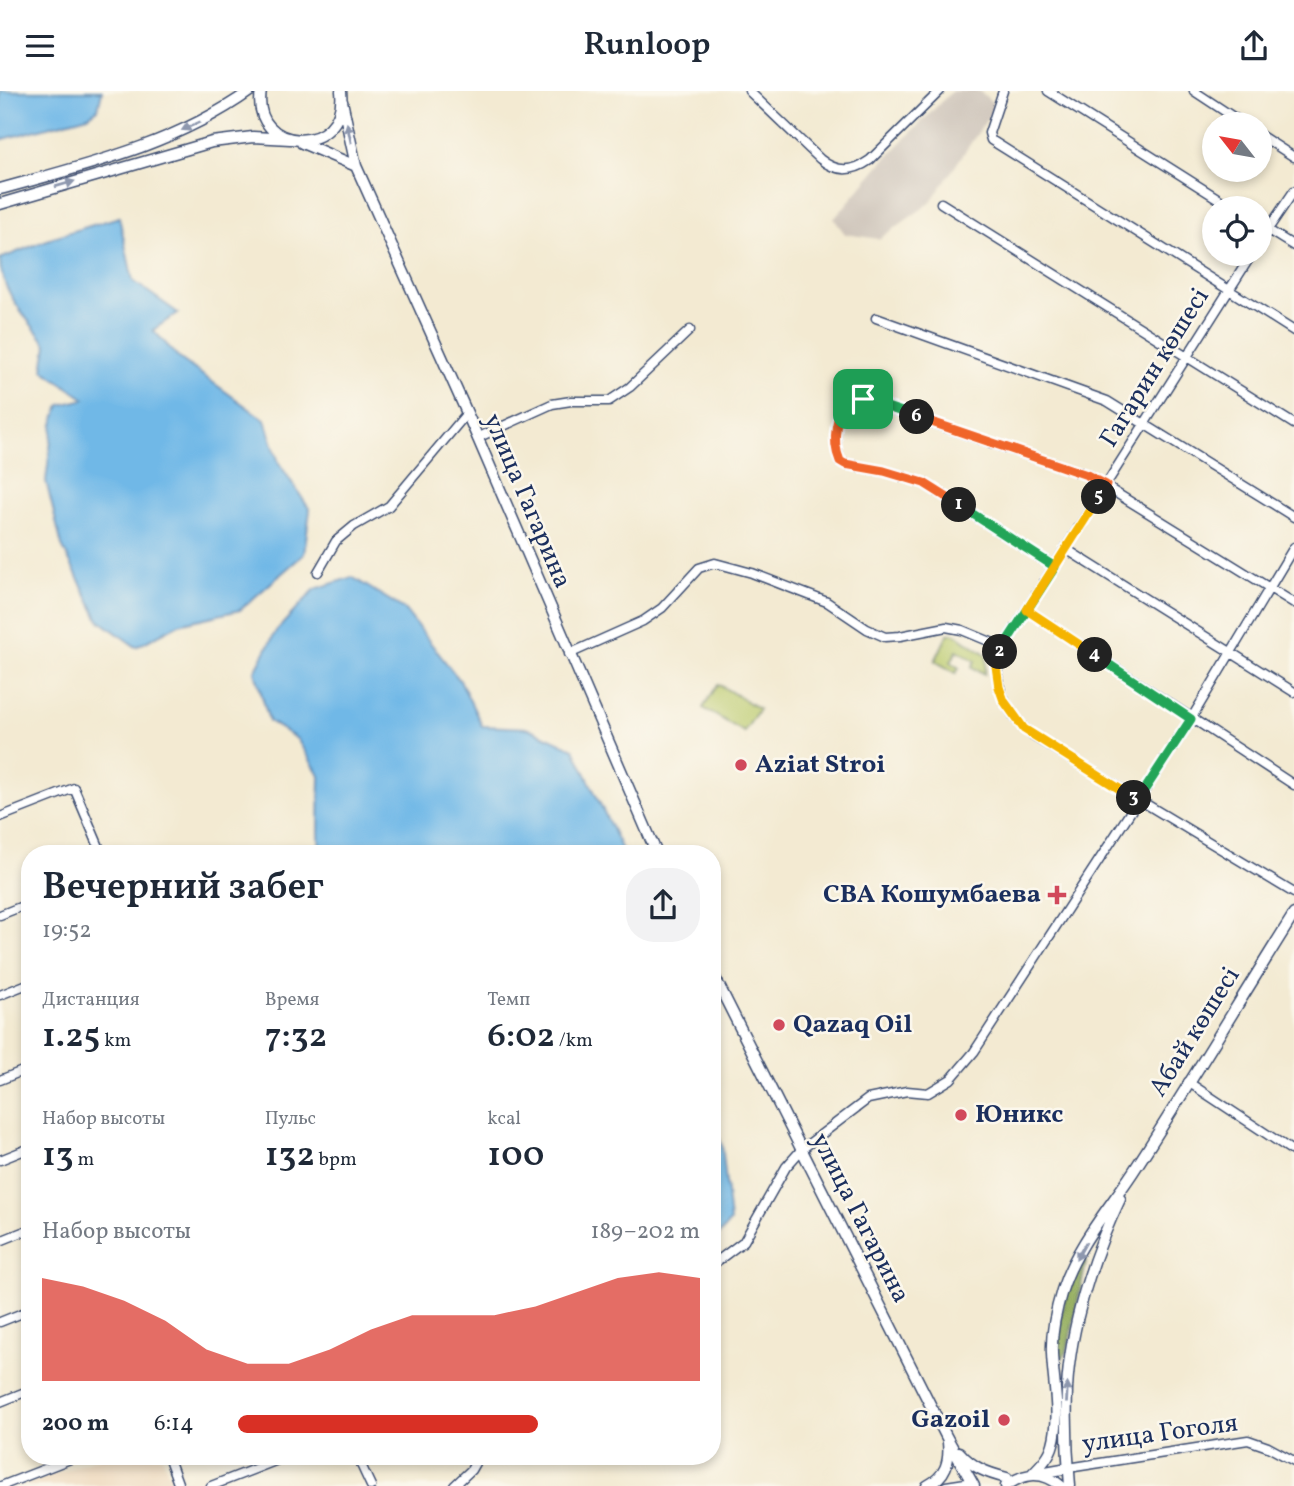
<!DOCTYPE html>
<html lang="ru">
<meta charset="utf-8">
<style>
:root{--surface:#fff;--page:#f2f2f3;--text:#1f2937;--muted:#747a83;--accent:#d93025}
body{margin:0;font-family:Vollkorn,serif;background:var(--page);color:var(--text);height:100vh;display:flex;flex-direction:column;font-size:26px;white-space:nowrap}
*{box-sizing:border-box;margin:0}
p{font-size:23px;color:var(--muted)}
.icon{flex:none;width:38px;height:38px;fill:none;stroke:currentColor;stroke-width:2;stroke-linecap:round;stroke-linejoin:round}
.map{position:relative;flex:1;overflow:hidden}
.sheet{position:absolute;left:21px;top:754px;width:700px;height:620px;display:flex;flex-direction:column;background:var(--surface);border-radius:28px;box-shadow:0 4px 10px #0003}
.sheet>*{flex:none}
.needle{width:46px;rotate:301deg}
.buttons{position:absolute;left:1202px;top:21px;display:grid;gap:14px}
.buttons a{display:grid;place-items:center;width:70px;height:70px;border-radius:50%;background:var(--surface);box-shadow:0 4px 10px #0003;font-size:35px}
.pin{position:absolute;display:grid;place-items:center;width:60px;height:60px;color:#fff;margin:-30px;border-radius:14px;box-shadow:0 4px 10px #0006}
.km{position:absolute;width:35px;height:35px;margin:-18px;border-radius:50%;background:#222;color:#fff;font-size:19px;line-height:35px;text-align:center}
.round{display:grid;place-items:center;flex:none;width:74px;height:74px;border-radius:28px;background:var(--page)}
.headline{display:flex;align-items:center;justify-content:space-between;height:119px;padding:0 21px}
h1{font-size:38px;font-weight:600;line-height:52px}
.metrics{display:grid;grid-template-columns:repeat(3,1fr);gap:10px;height:119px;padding:7px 21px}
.metrics div{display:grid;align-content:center}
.metrics b{font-size:35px;font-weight:600}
.metrics small{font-size:19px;font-weight:400}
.metrics p{font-size:19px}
.chart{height:196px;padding:14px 21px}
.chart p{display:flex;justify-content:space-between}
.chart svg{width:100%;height:126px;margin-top:7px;fill:var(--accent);opacity:.7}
ul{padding:0 21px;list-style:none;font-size:23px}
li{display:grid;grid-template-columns:112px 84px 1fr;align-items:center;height:52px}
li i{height:18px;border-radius:9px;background:var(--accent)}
header{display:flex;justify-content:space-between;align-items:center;height:91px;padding:0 21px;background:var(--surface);font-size:32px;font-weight:600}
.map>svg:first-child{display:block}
.built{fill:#edd7ba}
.industrial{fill:#ccc2b8}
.green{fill:#bccb6e;stroke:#6c7d66;stroke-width:2}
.forest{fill:#95af61;stroke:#586f60;stroke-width:2}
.water{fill:#6fb8e7;stroke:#4574a2;stroke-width:2}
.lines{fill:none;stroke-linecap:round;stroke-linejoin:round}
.minor-casing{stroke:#3b4b6f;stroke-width:11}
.major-casing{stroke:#3b4b6f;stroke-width:13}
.minor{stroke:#fff;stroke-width:8}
.major{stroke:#fff;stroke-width:10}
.oneway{fill:#8d97ae}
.split-1-casing{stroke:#fff;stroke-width:14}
.split-2-casing{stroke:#fff;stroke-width:14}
.split-3-casing{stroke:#fff;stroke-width:14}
.split-4-casing{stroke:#fff;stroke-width:14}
.split-5-casing{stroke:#fff;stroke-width:14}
.split-6-casing{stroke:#fff;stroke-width:14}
.split-7-casing{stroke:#fff;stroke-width:14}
.split-1{stroke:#f0652b;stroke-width:9}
.split-2{stroke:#22a559;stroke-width:9}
.split-3{stroke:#f5b400;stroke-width:9}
.split-4{stroke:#22a559;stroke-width:9}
.split-5{stroke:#f5b400;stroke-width:9}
.split-6{stroke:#f0652b;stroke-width:9}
.split-7{stroke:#22a559;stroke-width:9}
.poi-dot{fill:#d1495b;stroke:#fbf7ec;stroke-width:2.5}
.labels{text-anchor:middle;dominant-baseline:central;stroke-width:5;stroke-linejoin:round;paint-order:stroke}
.street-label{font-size:26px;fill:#1b2f5e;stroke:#fbf7ec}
.poi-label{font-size:26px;font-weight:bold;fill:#1b2f5e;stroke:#fbf7ec;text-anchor:start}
</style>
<header><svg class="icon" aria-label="menu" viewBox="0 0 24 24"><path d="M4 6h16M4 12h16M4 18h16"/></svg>Runloop<svg class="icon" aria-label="share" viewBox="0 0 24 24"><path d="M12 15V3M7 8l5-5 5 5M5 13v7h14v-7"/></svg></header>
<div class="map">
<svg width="1294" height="1395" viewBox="0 0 1294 1395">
<rect width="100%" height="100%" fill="#fbf7ec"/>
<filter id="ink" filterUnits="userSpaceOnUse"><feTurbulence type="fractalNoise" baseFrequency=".0143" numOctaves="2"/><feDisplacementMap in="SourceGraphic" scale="14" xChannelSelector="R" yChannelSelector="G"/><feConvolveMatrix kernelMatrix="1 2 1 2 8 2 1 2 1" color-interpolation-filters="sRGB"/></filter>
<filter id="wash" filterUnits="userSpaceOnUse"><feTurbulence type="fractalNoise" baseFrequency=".00686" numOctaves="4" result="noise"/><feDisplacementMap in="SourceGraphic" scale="28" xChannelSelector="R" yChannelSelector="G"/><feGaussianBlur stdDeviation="1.57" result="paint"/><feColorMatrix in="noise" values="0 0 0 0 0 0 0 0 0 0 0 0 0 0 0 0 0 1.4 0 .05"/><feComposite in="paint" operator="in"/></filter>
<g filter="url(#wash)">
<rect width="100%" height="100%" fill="#f3ead2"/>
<path class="built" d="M103,1365H162L173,1395H24Z"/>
<path class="industrial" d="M952,0H980L996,15L930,112L879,148L845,143L834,128L884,69Z"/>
<path class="green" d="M954,542L987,564L985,583L972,576L975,570L957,559L951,571L959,577L956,582L935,570L948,543Z
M718,593L759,618L744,641L703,617Z"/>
<path class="forest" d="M1082,1169L1086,1171L1067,1261L1062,1267L1057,1263C1058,1231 1065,1196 1082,1169Z"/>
<path class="water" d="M0,0H102L98,18L88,25L0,49Z
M119,126L133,190L178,222L153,239L179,267L265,329L279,372L310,419L304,463L240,519L179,533L136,556L99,529L62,455L46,390L53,333L60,314L85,308L43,279L47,254C29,229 0,201 0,168L57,145Z
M352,486L404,518L461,591L482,635L528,637L574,658L624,763H320L319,742L320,685L297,648L269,630L255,580L276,540L315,498Z
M712,1030L722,1054L730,1131L712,1152Z"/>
</g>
<g filter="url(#ink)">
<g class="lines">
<defs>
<path id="minor" d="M749,0L820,68C837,82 853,81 870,69L940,0
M1003,0L989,42L991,49L1294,240
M1048,0L1233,117
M1194,0L1244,33
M1260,44L1294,66
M941,112L1294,333
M1260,134L1294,155
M1260,150L1294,100
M1252,163L1003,556C988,588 1007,624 1033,645L1294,802
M876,227L1107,310L1294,426
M477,347L552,313L571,310H609L630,296L690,239
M1066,458L1294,601
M1055,476L924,392L884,380L845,373L840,370C831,346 838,325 847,303L1087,384L1294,512
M318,481L336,450L354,435L389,415L467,322
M1027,519L1294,694
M569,563L643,530L662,517L699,477L715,472L752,482L827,511L867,538L885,546L900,545L946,536L962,539L1003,556
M0,726L74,697L102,763
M0,824L30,812
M0,904L30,892
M0,989L30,977
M1188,991L1294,1061
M0,1069L30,1057
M0,1150L30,1138
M712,1174L744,1150L786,1076L802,1058L868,1008L907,1000L928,1002L951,988L974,961L1191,628L1294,456
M0,1231L30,1219
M0,1311L30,1299
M168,1365L179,1395
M357,1365L371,1395
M1068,1377L1248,1349L1268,1356L1294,1370
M1,1395L78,1365
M211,1395L288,1365
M454,1395L471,1379L479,1365
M946,1395L972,1391"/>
<path id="major" d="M261,0C250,63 348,67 341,0
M342,10L356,75L467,322L657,763
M302,52L356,75
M0,98C87,74 176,53 250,0
M0,113L212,51L253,46L290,48
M712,881L947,1347L974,1395
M959,1361C973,1377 987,1382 1007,1387
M1040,1382L1068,1377
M1032,1383C1041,1374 1050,1365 1053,1353C1061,1325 1053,1291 1052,1262C1051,1242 1056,1219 1062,1199C1076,1155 1108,1119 1133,1081C1188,996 1240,909 1294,823
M927,1395C946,1385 950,1371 948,1351
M1006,1395C1025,1381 1043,1380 1061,1395
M1070,1395C1067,1363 1066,1331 1067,1298C1070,1236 1093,1164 1120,1108"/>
</defs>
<use href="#minor" class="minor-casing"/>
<use href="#major" class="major-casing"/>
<use href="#minor" class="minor"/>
<use href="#major" class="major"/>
</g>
<defs><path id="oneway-solid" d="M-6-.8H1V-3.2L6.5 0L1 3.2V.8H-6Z" transform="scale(1.75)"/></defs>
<g class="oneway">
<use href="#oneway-solid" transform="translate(191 35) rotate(156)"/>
<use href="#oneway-solid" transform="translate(349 42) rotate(-102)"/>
<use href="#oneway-solid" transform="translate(65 93) rotate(-16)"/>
<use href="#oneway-solid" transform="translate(1081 1160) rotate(119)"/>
<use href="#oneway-solid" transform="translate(1067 1302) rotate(-87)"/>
</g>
</g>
<g class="lines" filter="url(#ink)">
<defs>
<path id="split-1" d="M863,308L847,303C838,325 830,346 840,370L845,373L884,380L924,392L959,414"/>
<path id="split-2" d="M959,414L1055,476L1000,561"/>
<path id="split-3" d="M1000,561L996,575L999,596L1004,610L1024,638L1134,707"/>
<path id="split-4" d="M1095,564L1191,628L1138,709L1134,707"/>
<path id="split-5" d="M1095,564L1027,519L1099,406"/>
<path id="split-6" d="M917,326L1087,384L1106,394L1099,406"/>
<path id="split-7" d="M863,308L917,326"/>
</defs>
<use href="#split-1" class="split-1-casing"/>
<use href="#split-2" class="split-2-casing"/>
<use href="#split-3" class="split-3-casing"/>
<use href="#split-4" class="split-4-casing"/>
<use href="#split-5" class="split-5-casing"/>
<use href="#split-6" class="split-6-casing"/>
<use href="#split-7" class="split-7-casing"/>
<use href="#split-1" class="split-1"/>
<use href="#split-2" class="split-2"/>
<use href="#split-3" class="split-3"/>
<use href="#split-4" class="split-4"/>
<use href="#split-5" class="split-5"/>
<use href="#split-6" class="split-6"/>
<use href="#split-7" class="split-7"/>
</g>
<g class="poi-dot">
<circle cx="741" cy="674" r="7"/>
<path d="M1053.5 793.5h7v7h7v7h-7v7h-7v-7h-7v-7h7z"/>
<circle cx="779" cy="934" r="7"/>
<circle cx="961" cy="1024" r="7"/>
<circle cx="1004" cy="1329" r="7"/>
</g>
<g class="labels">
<g class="street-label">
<text transform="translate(1155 277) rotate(-58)">Гагарин көшесі</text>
<text transform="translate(527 410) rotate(67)">улица Гагарина</text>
<text transform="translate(1195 941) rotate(-58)">Абай көшесі</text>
<text transform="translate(860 1127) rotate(63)">улица Гагарина</text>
<text transform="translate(1160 1343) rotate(-8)">улица Гоголя</text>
</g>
<g class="poi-label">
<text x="755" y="674">Aziat Stroi</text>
<text x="1041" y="804" text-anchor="end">СВА Кошумбаева</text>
<text x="793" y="934">Qazaq Oil</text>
<text x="975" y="1024">Юникс</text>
<text x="990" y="1329" text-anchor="end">Gazoil</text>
</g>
</g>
</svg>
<div class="buttons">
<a><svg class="needle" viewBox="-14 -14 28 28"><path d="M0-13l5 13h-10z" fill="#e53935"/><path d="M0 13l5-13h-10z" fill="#747a83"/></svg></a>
<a><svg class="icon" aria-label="locate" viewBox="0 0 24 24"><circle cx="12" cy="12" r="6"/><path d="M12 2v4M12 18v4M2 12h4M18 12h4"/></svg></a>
</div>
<div class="pin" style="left:863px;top:308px;background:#1e9e55"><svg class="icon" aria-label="arrive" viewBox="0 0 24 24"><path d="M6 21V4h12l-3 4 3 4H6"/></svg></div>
<b class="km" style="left:959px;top:414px">1</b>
<b class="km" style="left:1000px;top:561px">2</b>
<b class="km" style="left:1134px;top:707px">3</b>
<b class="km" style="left:1095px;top:564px">4</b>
<b class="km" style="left:1099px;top:406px">5</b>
<b class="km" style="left:917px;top:326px">6</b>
<section class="sheet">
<div class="headline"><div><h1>Вечерний забег</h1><p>19:52</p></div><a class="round"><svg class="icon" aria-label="share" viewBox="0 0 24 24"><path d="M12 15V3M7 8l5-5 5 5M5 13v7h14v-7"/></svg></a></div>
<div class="metrics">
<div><p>Дистанция</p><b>1.25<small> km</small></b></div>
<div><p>Время</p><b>7:32</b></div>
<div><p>Темп</p><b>6:02<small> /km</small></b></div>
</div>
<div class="metrics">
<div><p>Набор высоты</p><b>13<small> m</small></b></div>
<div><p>Пульс</p><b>132<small> bpm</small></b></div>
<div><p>kcal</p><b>100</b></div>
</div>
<div class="chart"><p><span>Набор высоты</span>189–202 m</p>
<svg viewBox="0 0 160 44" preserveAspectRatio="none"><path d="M0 44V8L10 11L20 16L30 23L40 33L50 38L60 38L70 33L80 26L90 21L100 21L110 21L120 18L130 13L140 8L150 6L160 8V44z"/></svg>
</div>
<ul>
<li><b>200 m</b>6:14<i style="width:65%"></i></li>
</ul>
</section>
</div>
